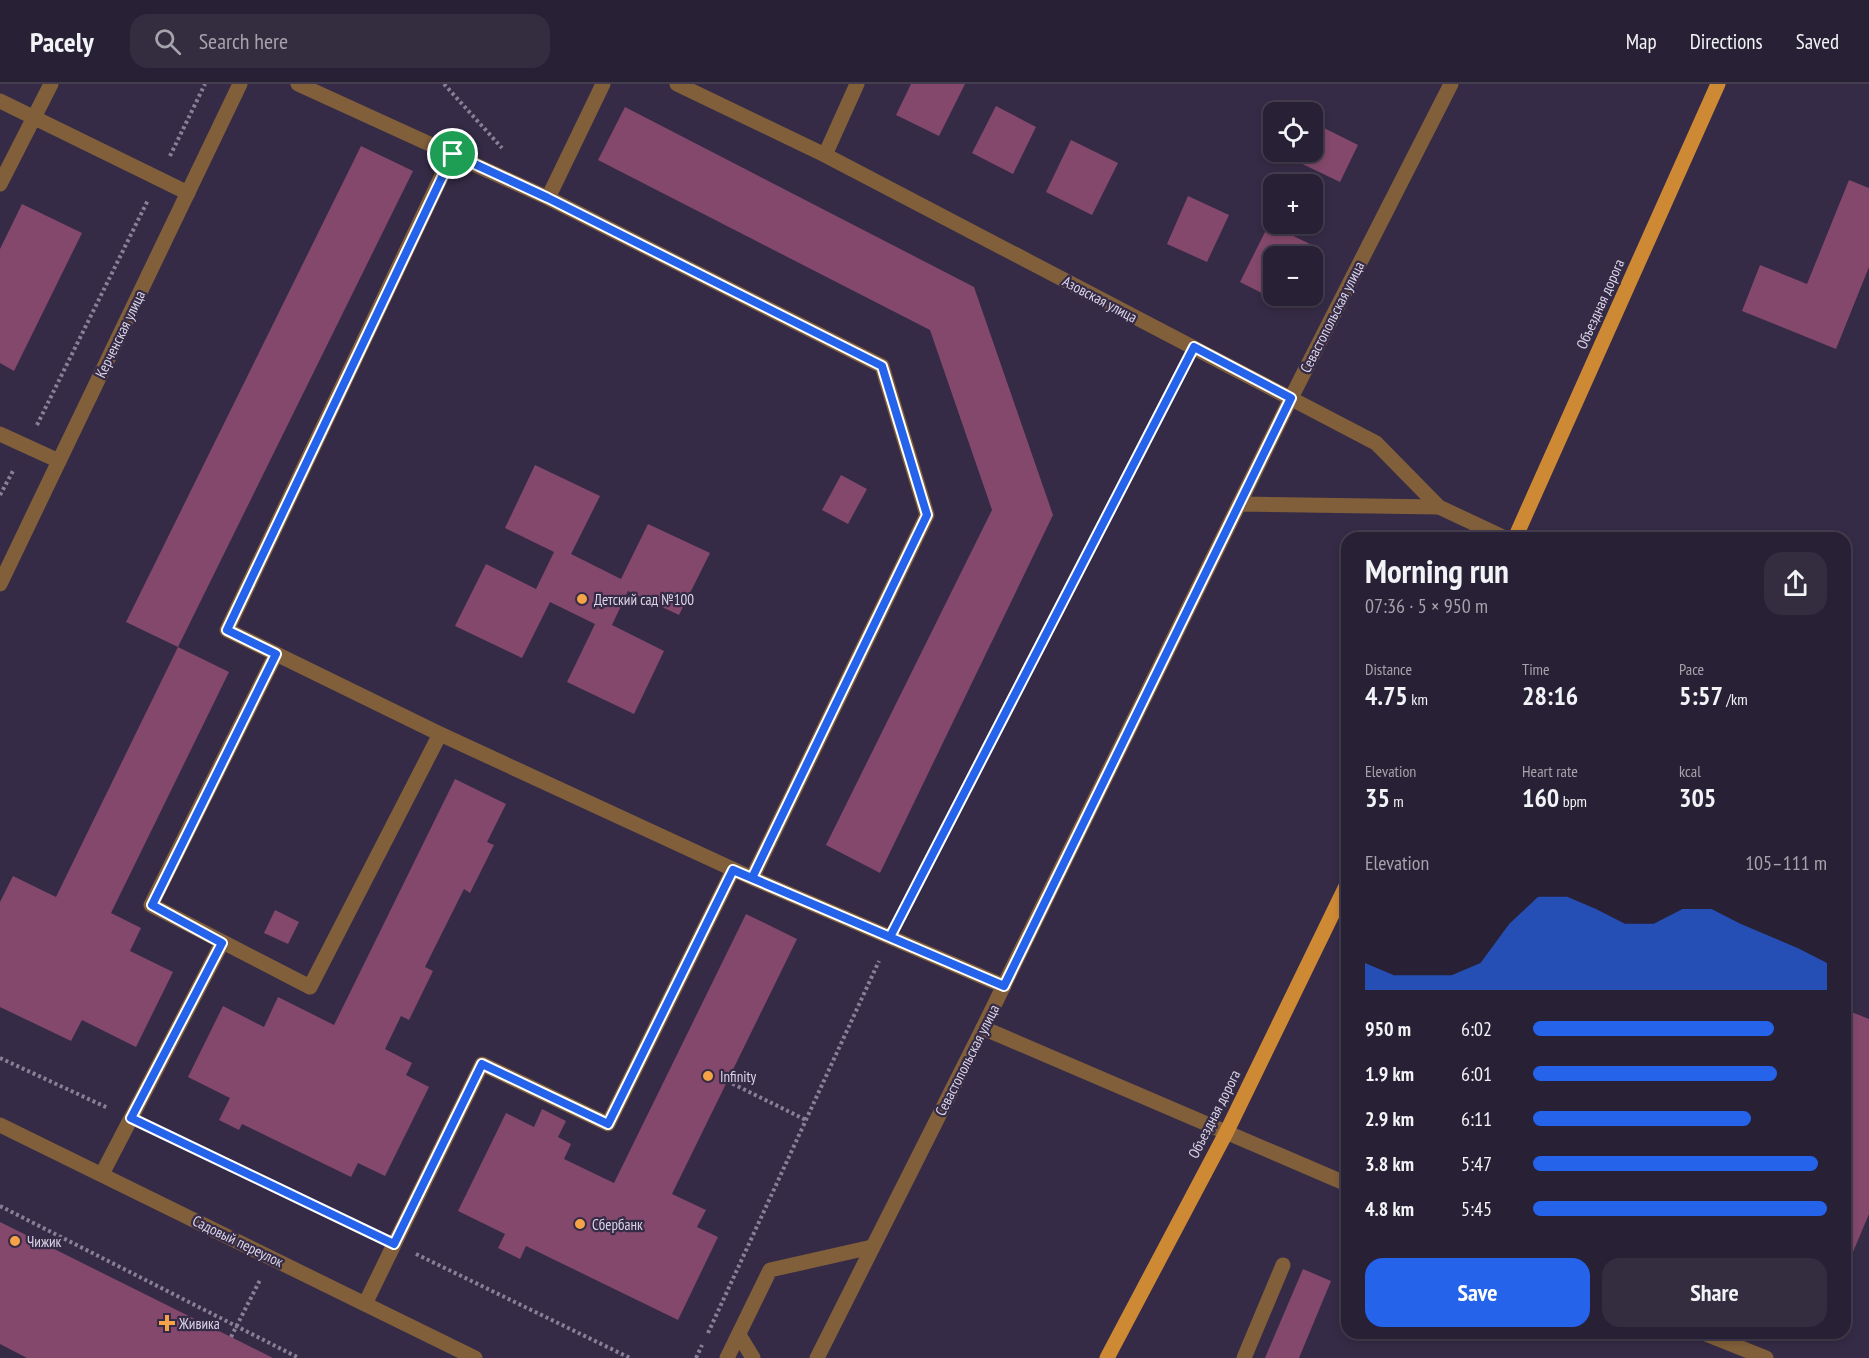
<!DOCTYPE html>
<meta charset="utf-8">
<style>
:root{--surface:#282034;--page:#342d40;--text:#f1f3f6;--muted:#a5a3ac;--line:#443e4f;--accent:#2563eb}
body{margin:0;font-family:"PT Sans Narrow",sans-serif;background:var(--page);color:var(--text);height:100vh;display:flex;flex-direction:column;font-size:22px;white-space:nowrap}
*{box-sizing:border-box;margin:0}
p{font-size:20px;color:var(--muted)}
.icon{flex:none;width:33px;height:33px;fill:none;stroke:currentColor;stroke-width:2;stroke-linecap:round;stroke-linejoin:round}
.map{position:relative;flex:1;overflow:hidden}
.drawer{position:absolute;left:1341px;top:448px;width:510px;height:807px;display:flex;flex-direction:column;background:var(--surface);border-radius:18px;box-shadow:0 3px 9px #0003,0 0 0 2px var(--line)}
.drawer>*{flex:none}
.controls{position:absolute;left:1263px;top:18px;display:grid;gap:12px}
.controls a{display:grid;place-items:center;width:60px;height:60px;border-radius:12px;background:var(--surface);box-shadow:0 3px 9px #0003,0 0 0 2px var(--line);font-size:30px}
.pin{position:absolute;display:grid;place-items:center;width:51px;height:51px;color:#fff;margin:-26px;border:3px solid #fff;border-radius:50%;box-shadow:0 2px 6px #0007}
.round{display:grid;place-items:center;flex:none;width:63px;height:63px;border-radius:18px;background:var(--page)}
.summary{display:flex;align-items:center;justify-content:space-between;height:102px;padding:0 24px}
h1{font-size:33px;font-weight:700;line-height:45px}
.metrics{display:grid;grid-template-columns:repeat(3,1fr);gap:9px;height:102px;padding:6px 24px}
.metrics div{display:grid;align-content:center}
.metrics b{font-size:26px;font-weight:700}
.metrics small{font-size:16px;font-weight:400}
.metrics p{font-size:16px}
.chart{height:168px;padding:12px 24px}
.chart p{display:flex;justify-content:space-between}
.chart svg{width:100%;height:108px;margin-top:6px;fill:var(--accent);opacity:.7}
.cta{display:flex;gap:12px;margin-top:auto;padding:12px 24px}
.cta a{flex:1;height:69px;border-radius:18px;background:var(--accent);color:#fff;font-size:24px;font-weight:700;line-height:69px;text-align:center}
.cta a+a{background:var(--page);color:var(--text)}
ul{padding:0 24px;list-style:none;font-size:20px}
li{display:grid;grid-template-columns:96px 72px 1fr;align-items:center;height:45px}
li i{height:15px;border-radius:8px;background:var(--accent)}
header{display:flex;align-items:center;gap:36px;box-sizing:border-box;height:84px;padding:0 30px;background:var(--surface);border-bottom:2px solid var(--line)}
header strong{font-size:28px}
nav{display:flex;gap:33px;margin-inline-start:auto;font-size:21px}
.search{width:420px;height:54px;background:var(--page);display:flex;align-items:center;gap:15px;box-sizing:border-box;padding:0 21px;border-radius:18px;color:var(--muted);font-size:22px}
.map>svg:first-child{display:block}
.building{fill:#83486b}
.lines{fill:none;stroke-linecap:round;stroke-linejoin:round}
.path{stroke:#888096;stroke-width:4;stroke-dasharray:3 3;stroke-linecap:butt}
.service{stroke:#815f3a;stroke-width:15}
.minor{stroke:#815f3a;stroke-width:15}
.tertiary{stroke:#815f3a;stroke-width:15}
.primary{stroke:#ce8934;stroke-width:15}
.route-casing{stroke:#fff;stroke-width:12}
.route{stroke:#2563eb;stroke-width:8}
.poi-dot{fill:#f5a346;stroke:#352b46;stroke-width:2}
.labels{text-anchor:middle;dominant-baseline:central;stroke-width:4.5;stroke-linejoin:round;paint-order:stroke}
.street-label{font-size:15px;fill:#dcd6e8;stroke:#352b46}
.poi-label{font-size:15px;fill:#dcd6e8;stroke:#352b46;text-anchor:start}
</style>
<header>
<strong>Pacely</strong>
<div class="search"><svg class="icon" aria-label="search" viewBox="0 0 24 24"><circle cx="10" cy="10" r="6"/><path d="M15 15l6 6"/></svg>Search here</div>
<nav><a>Map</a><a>Directions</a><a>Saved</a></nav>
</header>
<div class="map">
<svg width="1869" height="1274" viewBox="0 0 1869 1274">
<rect width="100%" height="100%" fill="#352b46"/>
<path class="building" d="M911,0H965L939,52L896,31Z
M996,22L1036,43L1013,90L972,69Z
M625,23L974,203L1053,431L880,789L826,761L992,426L930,246L598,76Z
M1312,38L1358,61L1340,98L1294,76L1298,68H1312Z
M1071,56L1118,79L1092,131L1046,108Z
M361,62L413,87L178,563L126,538Z
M1849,96L1869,104V183L1836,265L1742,227L1760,181L1807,200Z
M1188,112L1229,131L1207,178L1167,160Z
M22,120L82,149L14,287L0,279V165Z
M1269,140L1312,161L1307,172H1274V212H1287L1283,220L1240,198Z
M535,381L600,412L571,470L621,495L648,440L710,469L679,531L628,507L612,541L664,567L634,630L567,598L595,540L550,518L522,574L455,542L486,480L536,505L554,468L505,444Z
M841,391L867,405L848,440L822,426Z
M178,563L229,588L111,829L141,844L130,867L173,888L136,963L82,936L71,957L0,923V818L13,792L56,813Z
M455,695L506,720L487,758L494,761L470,809L464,805L425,883L433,887L409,936L401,932L385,965L412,979L406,991L429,1003L385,1092L358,1079L351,1093L242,1040L239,1046L219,1036L230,1014L188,993L223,922L264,943L278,913L334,941Z
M275,826L299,838L288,860L264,849Z
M746,830L797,855L672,1110L706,1126L697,1143L718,1153L678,1236L526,1162L520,1175L498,1164L505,1150L458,1127L506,1029L534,1043L542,1025L566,1037L558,1053L571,1060L564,1075L614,1099Z
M1849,927L1869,935V1130L1845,1187V937Z
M0,1138L231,1253L273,1274H27L0,1260Z
M1303,1185L1331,1197L1299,1274H1265Z"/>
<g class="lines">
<path class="path" d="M444,0L502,64
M170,72L205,0
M37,341L148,116
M0,411L14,385
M900,832L1183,284
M0,974L108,1024
M727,997L806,1036
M153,1045L371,1149
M0,1122L299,1274
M416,1170L630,1274
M708,1249L879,877
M231,1253L260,1196
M696,1274L702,1261"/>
<path class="service" d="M298,0L548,114L882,282L927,431L752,794L1004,902
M0,17L188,109
M452,70L227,546L440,650L752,794
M0,100L51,0
M548,114L603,0
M0,350L59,377
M276,570L151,821L310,903L440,650
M983,944L1347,1100
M102,1090L222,859
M365,1220L482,980L608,1040L733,786
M1706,1250L1766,1274
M739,1251L753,1274
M727,1274L770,1186L872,1163
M1244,1274L1283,1181"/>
<path class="minor" d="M825,71L857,0
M1239,420L1439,423
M0,1041L475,1274
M817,1274L983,944L1291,314L1451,0"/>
<path class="tertiary" d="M677,0L825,71L1376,359L1439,423L1505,454
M0,500L240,0"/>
<path class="primary" d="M1515,454L1718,0
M1107,1274L1226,1049L1347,800"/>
</g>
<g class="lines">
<defs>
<path id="route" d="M453,70L227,546L276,570L152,821L222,859L131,1034L394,1160L482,980L608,1040L733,786L1004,902L1291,314L1194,263L890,853L752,794L927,431L882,282L548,114L453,70"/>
</defs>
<use href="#route" class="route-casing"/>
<use href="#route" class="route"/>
</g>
<g class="poi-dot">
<circle cx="582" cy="515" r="6"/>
<circle cx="708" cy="992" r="6"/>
<circle cx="580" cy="1140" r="6"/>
<circle cx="15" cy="1157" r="6"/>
<path d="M164 1230h6v6h6v6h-6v6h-6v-6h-6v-6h6z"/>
</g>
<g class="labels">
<g class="street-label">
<text transform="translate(1100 215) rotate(28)">Азовская улица</text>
<text transform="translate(1600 220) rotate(-66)">Объездная дорога</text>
<text transform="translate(1332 233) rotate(-63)">Севастопольская улица</text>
<text transform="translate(120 250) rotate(-64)">Керченская улица</text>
<text transform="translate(967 976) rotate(-63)">Севастопольская улица</text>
<text transform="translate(1214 1030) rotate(-63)">Объездная дорога</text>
<text transform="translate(238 1157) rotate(26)">Садовый переулок</text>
</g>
<g class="poi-label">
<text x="594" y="515">Детский сад №100</text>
<text x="720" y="992">Infinity</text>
<text x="592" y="1140">Сбербанк</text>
<text x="27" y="1157">Чижик</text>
<text x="179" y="1239">Живика</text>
</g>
</g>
</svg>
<div class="controls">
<a><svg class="icon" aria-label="locate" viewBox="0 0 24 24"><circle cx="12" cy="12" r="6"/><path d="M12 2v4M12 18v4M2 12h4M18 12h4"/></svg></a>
<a>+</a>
<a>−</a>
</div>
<div class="pin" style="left:453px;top:70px;background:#1e9e55"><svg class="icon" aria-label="arrive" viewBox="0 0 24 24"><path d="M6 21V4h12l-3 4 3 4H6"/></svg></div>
<section class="drawer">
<div class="summary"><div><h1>Morning run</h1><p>07:36 · 5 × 950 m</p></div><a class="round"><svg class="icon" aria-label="share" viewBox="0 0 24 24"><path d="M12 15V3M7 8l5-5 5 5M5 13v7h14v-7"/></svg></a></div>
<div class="metrics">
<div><p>Distance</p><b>4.75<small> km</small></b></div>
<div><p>Time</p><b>28:16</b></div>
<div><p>Pace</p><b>5:57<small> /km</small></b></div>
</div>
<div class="metrics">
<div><p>Elevation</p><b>35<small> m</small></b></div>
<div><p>Heart rate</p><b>160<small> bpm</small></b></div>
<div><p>kcal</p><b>305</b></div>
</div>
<div class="chart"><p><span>Elevation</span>105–111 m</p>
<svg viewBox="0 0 160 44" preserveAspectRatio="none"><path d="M0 44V33L10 38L20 38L30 38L40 33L50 17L60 6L70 6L80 11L90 17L100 17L110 11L120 11L130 17L140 22L150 27L160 33V44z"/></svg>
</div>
<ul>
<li><b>950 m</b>6:02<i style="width:82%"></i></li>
<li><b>1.9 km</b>6:01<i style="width:83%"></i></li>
<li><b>2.9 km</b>6:11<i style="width:74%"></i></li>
<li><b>3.8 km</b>5:47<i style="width:97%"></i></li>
<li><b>4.8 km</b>5:45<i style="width:100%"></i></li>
</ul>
<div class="cta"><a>Save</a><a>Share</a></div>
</section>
</div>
